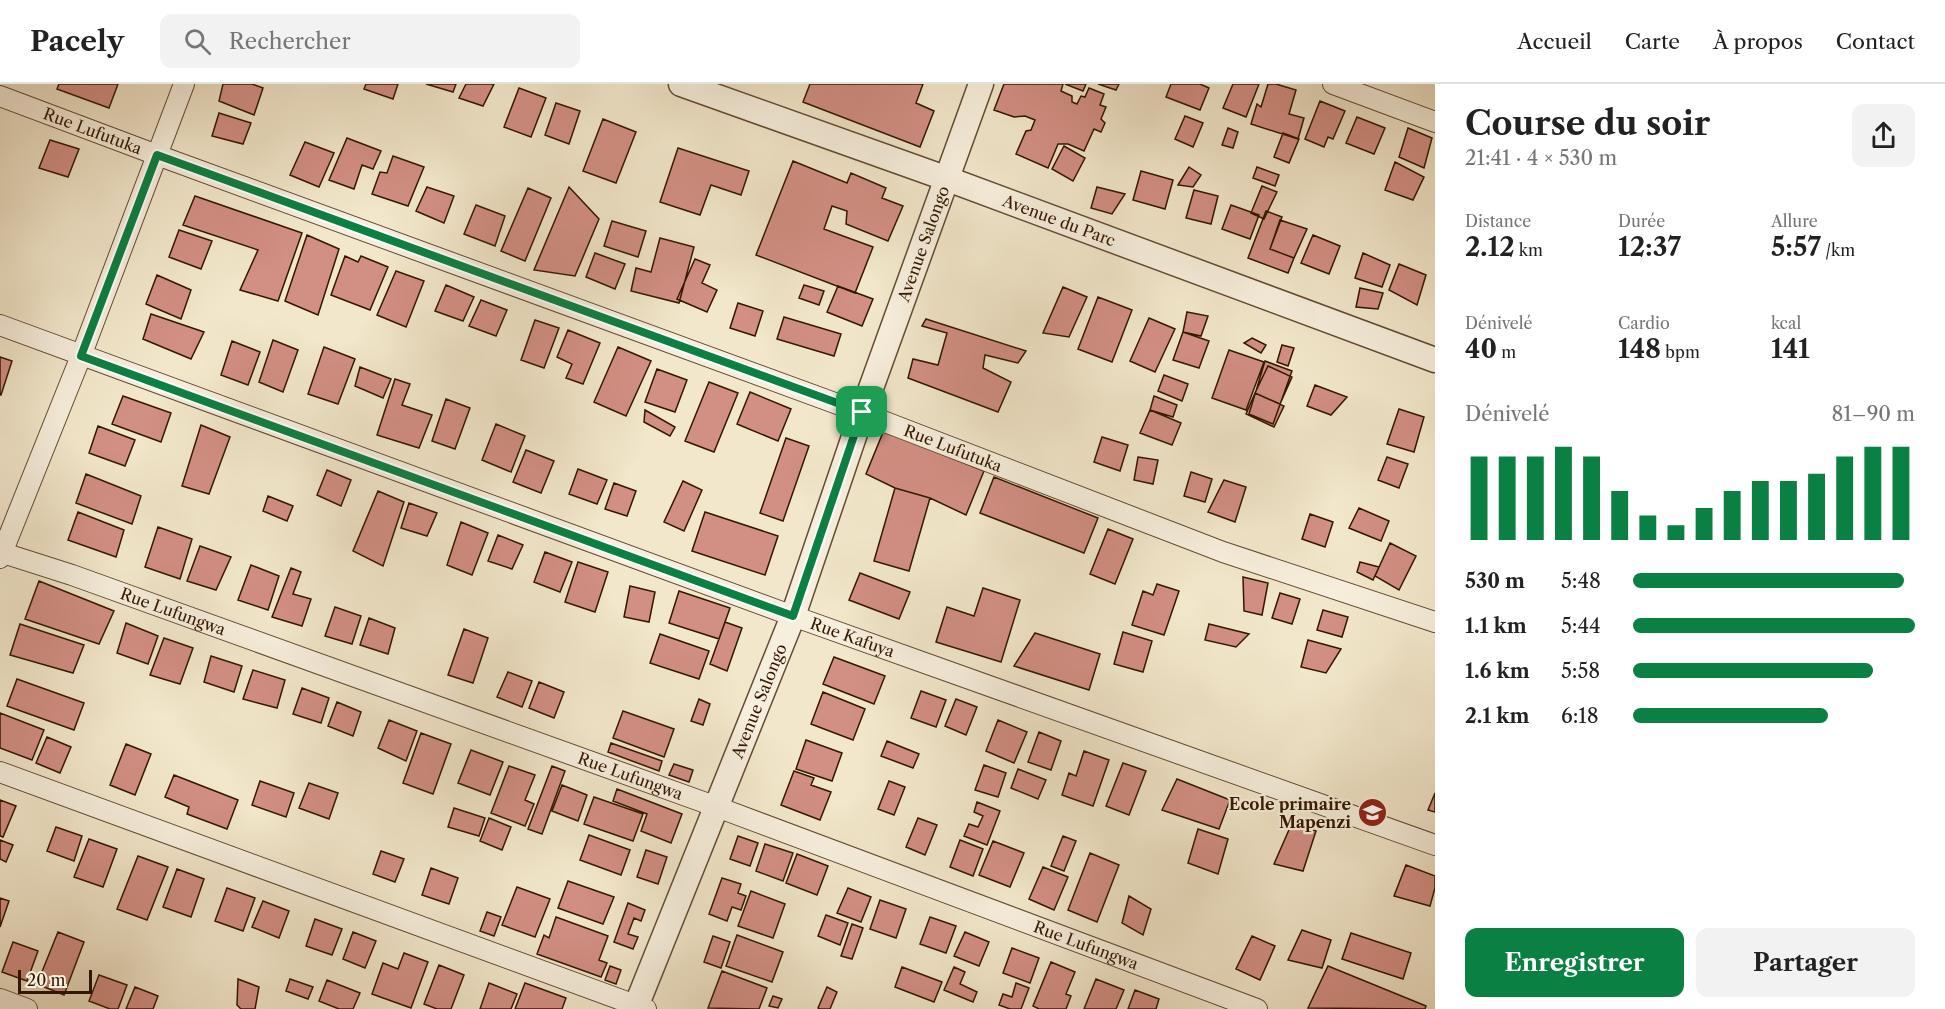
<!DOCTYPE html>
<html lang="fr">
<meta charset="utf-8">
<style>
:root{--surface:#fff;--page:#f2f2f2;--text:#222;--muted:#767676;--line:#e0e0e0;--accent:#0b8043}
body{margin:0;font-family:"Libre Caslon Text",serif;background:var(--page);color:var(--text);height:100vh;display:flex;flex-direction:column;font-size:22px;white-space:nowrap}
*{box-sizing:border-box;margin:0}
p{font-size:20px;color:var(--muted)}
.icon{flex:none;width:33px;height:33px;fill:none;stroke:currentColor;stroke-width:2;stroke-linecap:round;stroke-linejoin:round}
.map{position:relative;flex:1;overflow:hidden}
.panel{display:flex;flex-direction:column;background:var(--surface);width:510px}
.panel>*{flex:none}
.scale{position:absolute;left:18px;bottom:15px;width:74px;box-sizing:border-box;padding-left:6px;border:3px solid #331700;border-top:0;font-size:16px;line-height:21px;white-space:nowrap;color:#331700;-webkit-text-stroke:4px #f7efdd;paint-order:stroke}
.pin{position:absolute;display:grid;place-items:center;width:51px;height:51px;color:#fff;margin:-26px;border-radius:12px;box-shadow:0 3px 9px #0006}
.round{display:grid;place-items:center;flex:none;width:63px;height:63px;border-radius:12px;background:var(--page)}
.overview{display:flex;align-items:center;justify-content:space-between;height:102px;padding:0 30px}
h1{font-size:33px;font-weight:700;line-height:45px}
.figures{display:grid;grid-template-columns:repeat(3,1fr);gap:9px;height:102px;padding:6px 30px}
.figures div{display:grid;align-content:center}
.figures b{font-size:26px;font-weight:700}
.figures small{font-size:16px;font-weight:400}
.figures p{font-size:16px}
.chart{height:168px;padding:12px 30px}
.chart p{display:flex;justify-content:space-between}
.chart svg{width:100%;height:108px;margin-top:6px;stroke:var(--accent);stroke-width:6}
.button{display:flex;gap:12px;margin-top:auto;padding:12px 30px}
.button a{flex:1;height:69px;border-radius:12px;background:var(--accent);color:#fff;font-size:24px;font-weight:700;line-height:69px;text-align:center}
.button a+a{background:var(--page);color:var(--text)}
ul{padding:0 30px;list-style:none;font-size:20px}
li{display:grid;grid-template-columns:96px 72px 1fr;align-items:center;height:45px}
li i{height:15px;border-radius:8px;background:var(--accent)}
header{display:flex;align-items:center;gap:36px;box-sizing:border-box;height:84px;padding:0 30px;background:var(--surface);border-bottom:2px solid var(--line)}
header strong{font-size:28px}
nav{display:flex;gap:33px;margin-inline-start:auto;font-size:21px}
.search{width:420px;height:54px;background:var(--page);display:flex;align-items:center;gap:15px;box-sizing:border-box;padding:0 21px;border-radius:12px;color:var(--muted);font-size:22px}
main{display:flex;flex:1;min-height:0}
.map>svg:first-child{display:block}
.building{fill:#d28f84;stroke:#331700;stroke-width:1.5}
.lines{fill:none;stroke-linecap:round;stroke-linejoin:round}
.minor-casing{stroke:#634b33;stroke-width:22}
.tertiary-casing{stroke:#634b33;stroke-width:27}
.minor{stroke:#f7efdd;stroke-width:20}
.tertiary{stroke:#f7efdd;stroke-width:24}
.route-casing{stroke:#fff;stroke-width:12}
.route{stroke:#0b8043;stroke-width:8}
.labels{text-anchor:middle;dominant-baseline:central;stroke-width:4.5;stroke-linejoin:round;paint-order:stroke}
.street-label{font-size:16px;fill:#331700;stroke:#f7efdd}
.poi-label{font-size:16px;font-weight:bold;fill:#331700;stroke:#f7efdd;text-anchor:end}
</style>
<header>
<strong>Pacely</strong>
<div class="search"><svg class="icon" aria-label="search" viewBox="0 0 24 24"><circle cx="10" cy="10" r="6"/><path d="M15 15l6 6"/></svg>Rechercher</div>
<nav><a>Accueil</a><a>Carte</a><a>À propos</a><a>Contact</a></nav>
</header>
<main>
<div class="map">
<svg width="1435" height="925" viewBox="0 0 1435 925">
<rect width="100%" height="100%" fill="#f2e7cb"/>
<filter id="stains"><feTurbulence type="fractalNoise" baseFrequency=".00333" numOctaves="4"/><feColorMatrix values="0 0 0 0 .2 0 0 0 0 .09 0 0 0 0 .02 0 0 0 .5 -.17"/></filter>
<radialGradient id="worn" r=".72"><stop offset=".6" stop-color="#630" stop-opacity="0"/><stop offset="1" stop-color="#630" stop-opacity=".3"/></radialGradient>
<path class="building" d="M59,0H118L109,24L57,5Z
M223,0H252L263,4L254,31L219,17Z
M366,0H398L393,15L364,5Z
M426,0H456L453,8Z
M466,0H494L483,22L459,14Z
M810,0H923L916,19L934,27L920,63L803,18Z
M1004,0H1063L1061,7L1072,12V18L1077,20L1081,12L1085,13L1089,4L1104,10L1100,21L1106,23L1101,35L1105,39L1101,48L1094,45L1084,67L1068,60H1058L1048,84L1016,70L1026,47L1031,46L1035,36L1025,32L1014,33L994,26Z
M1065,0H1086L1083,7Z
M1098,0H1119L1116,6Z
M1171,0H1200L1209,4L1200,26L1166,13Z
M1233,0H1259L1246,33L1223,24Z
M1268,0H1276L1296,6L1289,30L1304,34L1298,55L1251,40L1257,20L1261,23Z
M519,4L546,14L531,53L504,43Z
M1320,17L1345,27L1333,55L1328,53L1324,63L1305,55Z
M556,19L580,27L569,60L545,51Z
M219,29L251,39L243,60L212,52Z
M1185,32L1203,39L1193,63L1175,55Z
M1357,33L1385,44L1374,70L1346,59Z
M603,35L636,48L616,99L583,87Z
M1228,44L1238,48L1233,64L1222,61Z
M1408,44L1432,54L1424,84L1399,73Z
M1283,49L1299,55L1289,79L1274,73Z
M347,54L381,67L373,85L362,81L354,105L329,96Z
M50,56L79,65L68,93L39,84Z
M305,58L334,69L319,103L290,91Z
M1064,62L1085,74L1073,97L1052,85Z
M678,64L749,87L741,111L711,101L700,131L660,118Z
M393,72L424,83L408,122L372,110L380,88L387,89Z
M793,77L847,99L851,89L886,104L882,114L903,122L888,157L846,140L847,127L832,122L824,145L873,163L855,209L756,171Z
M1395,78L1424,93L1413,116L1385,106Z
M1189,83L1201,91L1193,103L1178,101Z
M1257,83L1279,91L1275,102L1253,94Z
M1141,87L1173,96L1165,125L1133,116Z
M1262,102L1277,108L1264,135L1251,129Z
M427,103L454,112L444,139L416,127Z
M569,103L599,135L575,192L534,186Z
M1097,103L1125,110L1112,130L1091,124Z
M528,104L551,114L525,177L501,167Z
M1194,106L1218,112L1211,140L1186,134Z
M195,112L302,149L278,217L240,206L258,166L183,141Z
M476,121L505,132L495,162L464,150Z
M1231,121L1259,131L1250,155L1222,145Z
M1266,127L1282,133L1270,165L1294,174L1288,189L1248,174Z
M1280,136L1307,145L1294,174L1270,165Z
M612,137L646,147L638,173L604,162Z
M179,146L212,157L201,185L169,173Z
M307,151L339,165L318,231L285,217Z
M1313,151L1340,162L1329,190L1301,179Z
M660,154L694,163L679,219L631,207L636,184L651,188Z
M595,169L625,180L615,205L586,193Z
M1363,169L1390,181L1382,203L1355,194Z
M345,172L358,178L361,172L388,183L370,226L331,211Z
M695,175L710,181L702,199L717,206L707,228L677,215Z
M1399,180L1426,191L1417,221L1389,206Z
M396,187L424,197L406,243L377,231Z
M157,191L191,206L181,235L146,220Z
M446,201L474,213L463,237L435,227Z
M804,201L824,207L819,221L799,214Z
M838,202L873,215L862,242L827,228Z
M1063,203L1087,213L1069,253L1043,249Z
M1360,204L1383,209L1378,225L1356,223Z
M1098,213L1132,226L1112,278L1078,265Z
M481,216L507,226L496,252L469,242Z
M738,219L763,227L755,252L730,244Z
M1187,228L1208,232L1201,252L1183,248Z
M151,230L204,248L191,275L143,255Z
M784,233L841,250L834,272L777,255Z
M1149,234L1175,245L1155,288L1130,277Z
M926,235L1026,267L1018,279L985,271L983,284L1011,298L998,328L908,294L913,275L938,281L947,249L922,242Z
M535,236L559,244L544,284L521,276Z
M568,246L600,259L583,300L566,294L572,280L557,273Z
M1183,248L1209,257L1199,284L1173,276Z
M1252,254L1266,261L1261,269L1244,259Z
M273,256L298,266L283,308L259,298Z
M232,257L260,268L248,301L221,291Z
M1282,261L1294,264L1288,282L1277,278Z
M324,263L355,275L338,320L308,310Z
M618,263L651,277L626,332L594,318Z
M1229,266L1264,278L1246,326L1212,314Z
M0,273L12,277L1,311H0Z
M1265,277L1292,287L1273,340L1249,330Z
M1268,282L1292,293L1280,320L1255,309Z
M360,283L391,295L383,314L355,302Z
M657,285L687,296L675,328L645,318Z
M1164,291L1188,300L1182,317L1158,307Z
M395,295L410,300L402,321L432,331L419,364L377,351Z
M709,298L738,309L714,368L685,357Z
M1315,301L1347,313L1331,331L1307,322Z
M750,308L791,325L778,357L737,340Z
M1255,309L1284,322L1274,343L1246,330Z
M123,312L171,329L161,358L112,340Z
M1154,312L1177,321L1173,333L1150,326Z
M446,315L470,324L455,365L432,357Z
M1399,325L1424,333L1414,368L1387,360Z
M645,326L675,343L670,352L644,338Z
M1150,326L1181,339L1172,361L1140,349Z
M496,340L525,352L511,388L482,376Z
M201,341L230,353L209,410L182,402Z
M98,342L135,356L125,382L89,369Z
M884,346L984,387L966,431L930,414L895,404L866,390Z
M1102,353L1128,361L1120,387L1094,378Z
M786,354L809,362L783,437L760,429Z
M526,366L554,377L541,409L513,398Z
M1138,373L1158,376L1153,400L1134,396Z
M1387,373L1408,380L1399,404L1378,396Z
M578,385L607,396L597,420L569,410Z
M327,386L351,396L341,422L317,411Z
M1191,388L1212,395L1205,418L1184,412Z
M86,390L141,412L132,440L76,419Z
M994,393L1098,434L1084,469L980,429Z
M1224,396L1246,403L1235,438L1208,428Z
M683,397L702,406L684,447L664,438Z
M614,399L636,407L627,432L605,425Z
M895,404L930,414L909,487L874,477Z
M378,407L404,418L383,482L353,467Z
M268,412L293,422L287,437L263,427Z
M409,419L437,429L427,452L401,444Z
M1359,424L1389,437L1381,457L1349,444Z
M78,428L124,446L116,473L68,456Z
M705,428L778,452L765,491L692,467Z
M1310,430L1333,438L1325,463L1302,455Z
M461,438L488,449L472,491L447,481Z
M158,443L192,455L180,495L145,483Z
M1108,445L1133,455L1115,500L1090,490Z
M498,451L523,461L512,485L488,477Z
M1390,459L1416,472L1399,506L1375,492Z
M200,462L231,473L216,506L187,497Z
M545,468L572,478L560,508L534,498Z
M578,478L608,488L595,528L565,518Z
M1360,478L1379,483L1373,496L1357,488Z
M251,481L279,492L268,526L238,516Z
M291,484L301,488L293,510L311,515L302,542L272,533Z
M860,489L910,508L899,535L849,516Z
M1243,493L1268,499L1262,531L1244,527Z
M39,497L114,527L99,560L25,535Z
M1157,500L1179,507L1164,551L1132,541L1143,507L1153,511Z
M630,502L655,508L649,538L624,533Z
M983,504L1020,516L1001,578L936,558L947,523L974,532Z
M679,507L730,524L719,555L669,539Z
M1280,509L1300,515L1292,540L1272,534Z
M335,523L361,532L352,560L325,552Z
M1323,526L1348,533L1342,553L1317,546Z
M369,534L395,544L388,570L360,561Z
M725,538L742,544L727,587L710,580Z
M126,539L158,552L148,580L117,569Z
M20,540L84,561L73,589L10,571Z
M1209,540L1249,550L1236,563L1205,556Z
M464,545L488,554L473,599L448,591Z
M1123,548L1152,557L1143,588L1114,580Z
M1035,549L1100,570L1089,606L1014,582Z
M660,550L709,567L699,595L650,579Z
M164,554L193,564L180,600L150,591Z
M1308,556L1341,565L1326,589L1301,583Z
M211,572L242,582L234,608L204,598Z
M834,573L885,592L874,620L823,600Z
M253,586L285,596L277,624L243,615Z
M508,588L532,597L522,623L497,613Z
M17,595L84,619L74,646L7,622Z
M539,598L564,608L554,634L529,624Z
M302,604L329,614L321,639L293,630Z
M921,607L946,616L936,643L911,634Z
M823,608L865,625L853,656L811,640Z
M699,615L710,620L703,641L691,637Z
M956,615L977,623L966,651L945,642Z
M337,618L361,628L353,652L328,642Z
M623,627L674,645L664,673L613,654Z
M0,629L44,646L32,676L0,664Z
M389,636L417,647L406,677L378,664Z
M998,636L1027,648L1014,679L986,667Z
M1039,648L1061,657L1051,686L1028,678Z
M421,649L451,660L433,710L403,699Z
M47,653L71,663L60,689L36,679Z
M806,656L842,669L832,697L796,685Z
M887,657L919,670L913,684L881,672Z
M611,659L662,677L659,687L608,668Z
M126,660L151,670L135,711L110,701Z
M471,666L503,678L490,711L458,699Z
M1084,667L1109,676L1093,722L1062,711L1069,689L1076,692Z
M1123,679L1146,687L1129,731L1106,722Z
M674,680L693,686L689,698L669,691Z
M984,681L1006,689L998,713L975,706Z
M509,682L535,691L525,716L534,720L525,742L491,729Z
M552,682L565,687L542,750L528,745Z
M1018,685L1046,696L1038,715L1011,704Z
M794,687L814,694L811,701L831,708L820,736L781,721Z
M174,691L238,716L227,745L187,730L189,723L165,713Z
M1177,695L1230,716L1219,745L1162,726Z
M260,697L294,709L286,733L252,721Z
M889,697L905,703L894,731L878,725Z
M309,699L338,709L329,735L299,724Z
M562,701L587,711L578,737L552,727Z
M617,705L682,730L671,759L641,747L647,730L613,717Z
M1435,709V728L1428,726Z
M594,713L643,730L633,757L584,740Z
M0,716L16,722L3,753L0,752Z
M977,718L1000,727L987,761L964,752L969,740L978,743L983,732L974,728Z
M454,724L485,734L479,752L448,743Z
M489,734L511,743L502,766L480,757Z
M918,734L937,741L925,771L906,763Z
M1292,739L1316,747L1303,787L1274,780Z
M56,743L82,752L74,777L47,767Z
M1198,745L1228,755L1218,790L1188,779Z
M589,751L630,766L621,791L580,776Z
M738,752L758,759L750,782L730,775Z
M1063,752L1076,757L1064,787L1051,782Z
M89,755L117,765L103,803L74,793Z
M0,756L13,761L6,778L0,775Z
M960,756L983,765L973,792L950,783Z
M993,757L1024,769L1010,803L979,791Z
M765,760L793,769L783,797L756,787Z
M646,766L667,773L658,800L637,793Z
M381,767L404,775L395,798L373,790Z
M1090,769L1119,781L1097,838L1068,826Z
M797,770L828,782L817,811L786,799Z
M138,772L168,783L147,836L117,825Z
M1406,781L1435,792V804L1430,822L1394,812Z
M1043,783L1068,793L1054,826L1029,815Z
M431,784L458,794L449,820L422,811Z
M177,785L204,795L191,833L163,823Z
M722,794L741,800L738,809L746,812L741,826L732,823L727,837L709,830Z
M568,797L614,813L603,840L558,824Z
M517,803L550,815L535,853L502,841Z
M227,804L255,814L243,847L215,837Z
M848,804L871,813L861,838L837,829Z
M751,807L785,820L773,854L738,842Z
M1129,812L1151,825L1143,851L1122,839Z
M0,814L9,817L0,843Z
M880,816L906,825L896,854L870,845Z
M263,817L289,827L279,854L252,843Z
M628,819L645,826L641,837L634,834L628,850L638,853L633,865L614,858Z
M487,828L501,833L494,852L480,847Z
M826,831L848,839L840,861L818,852Z
M556,833L608,852L599,876L607,879L601,893L537,870L544,851L549,854Z
M930,833L956,842L946,869L920,860Z
M315,835L342,845L332,871L306,862Z
M852,840L863,844L852,875L841,872Z
M1302,846L1331,856L1322,884L1288,876Z
M58,848L84,858L64,911L37,900Z
M353,848L376,857L365,884L343,875Z
M965,848L989,858L979,882L954,872Z
M1351,849L1411,869L1403,895L1342,875Z
M737,851L783,868L772,898L726,882Z
M713,852L730,858L721,884L704,878Z
M1252,852L1275,862L1260,896L1236,885Z
M13,858L38,867L27,897L2,888Z
M1012,864L1039,874L1030,899L1003,889Z
M404,869L428,878L411,924L372,910L383,879L398,885Z
M1051,878L1075,888L1066,910L1071,912L1066,925H1039L1033,922Z
M439,881L464,891L451,925H437L424,920Z
M610,882L621,886L616,900L605,896Z
M1328,882L1426,922L1425,925L1308,924Z
M902,883L942,898L934,918L895,903Z
M954,883L965,888L960,900L977,908L973,918L944,906Z
M722,887L767,904L759,925L708,924Z
M99,891L127,901L118,925H110L89,917Z
M238,895L259,903L255,925H241L237,921Z
M290,895L313,903L308,915L286,907Z
M1096,895L1124,906L1116,925H1084Z
M327,896L360,909L353,925H339L319,917Z
M489,899L517,910L511,925H480Z
M525,899L566,914L562,925H515Z
M1016,899L1029,904L1021,925H1010L999,921L1003,910L1012,913Z
M135,903L158,912L153,925H126Z
M827,903L837,908L830,925H820L818,924Z
M1135,906L1159,915L1156,925H1128Z
M773,912L782,915L778,924L769,922Z"/>
<g class="lines">
<defs>
<g id="minor">
<path d="M1333,0L1435,38"/>
<path id="s1" d="M0,12L157,71L862,329L1223,468L1435,538"/>
<path id="s2" d="M0,241L793,532L1435,761"/>
<path id="s3" d="M0,468L72,491L717,723L1257,925"/>
<path d="M0,474L81,272L184,0"/>
<path d="M0,688L646,925"/>
<path d="M0,915L27,925"/>
</g>
<g id="tertiary">
<path id="s4" d="M681,0L945,94L1435,276"/>
<path id="s5" d="M635,925L793,532L862,329L981,0"/>
</g>
</defs>
<use href="#minor" class="minor-casing"/>
<use href="#tertiary" class="tertiary-casing"/>
<use href="#minor" class="minor"/>
<use href="#tertiary" class="tertiary"/>
</g>
<g class="lines">
<defs>
<path id="route" d="M157,71L862,328L793,532L81,272Z"/>
</defs>
<use href="#route" class="route-casing"/>
<use href="#route" class="route"/>
</g>
<defs>
<symbol id="school-disc" viewBox="-11 -11 22 22"><circle r="9.5" fill="#8f2418" stroke="#f7efdd"/><path d="M0-5L7-2L0 1L-7-2ZM-4 1L0 2.5L4 1V4Q0 6-4 4Z" fill="#fff"/></symbol>
</defs>
<g fill-rule="evenodd">
<use href="#school-disc" x="1356" y="712" width="33" height="33"/>
</g>
<g class="labels">
<g class="street-label">
<text stroke="none"><textPath href="#s1" startOffset="99">Rue Lufutuka</textPath></text>
<text stroke="none"><textPath href="#s4" startOffset="402">Avenue du Parc</textPath></text>
<text stroke="none"><textPath href="#s5" startOffset="818">Avenue Salongo</textPath></text>
<text stroke="none"><textPath href="#s1" startOffset="1016">Rue Lufutuka</textPath></text>
<text stroke="none"><textPath href="#s3" startOffset="183">Rue Lufungwa</textPath></text>
<text stroke="none"><textPath href="#s2" startOffset="908">Rue Kafuya</textPath></text>
<text stroke="none"><textPath href="#s5" startOffset="332">Avenue Salongo</textPath></text>
<text stroke="none"><textPath href="#s3" startOffset="669">Rue Lufungwa</textPath></text>
<text stroke="none"><textPath href="#s3" startOffset="1155">Rue Lufungwa</textPath></text>
</g>
<g class="poi-label">
<text x="1351" y="720">Ecole primaire<tspan x="1351" dy="18">Mapenzi</tspan></text>
</g>
</g>
<rect width="100%" height="100%" filter="url(#stains)"/>
<rect width="100%" height="100%" fill="url(#worn)"/>
</svg>
<div class="scale">20 m</div>
<div class="pin" style="left:862px;top:328px;background:#1e9e55"><svg class="icon" aria-label="arrive" viewBox="0 0 24 24"><path d="M6 21V4h12l-3 4 3 4H6"/></svg></div>
</div>
<section class="panel">
<div class="overview"><div><h1>Course du soir</h1><p>21:41 · 4 × 530 m</p></div><a class="round"><svg class="icon" aria-label="share" viewBox="0 0 24 24"><path d="M12 15V3M7 8l5-5 5 5M5 13v7h14v-7"/></svg></a></div>
<div class="figures">
<div><p>Distance</p><b>2.12<small> km</small></b></div>
<div><p>Durée</p><b>12:37</b></div>
<div><p>Allure</p><b>5:57<small> /km</small></b></div>
</div>
<div class="figures">
<div><p>Dénivelé</p><b>40<small> m</small></b></div>
<div><p>Cardio</p><b>148<small> bpm</small></b></div>
<div><p>kcal</p><b>141</b></div>
</div>
<div class="chart"><p><span>Dénivelé</span>81–90 m</p>
<svg viewBox="0 0 160 44" preserveAspectRatio="none"><path d="M5 44V10M15 44V10M25 44V10M35 44V6M45 44V10M55 44V24M65 44V34M75 44V38M85 44V31M95 44V24M105 44V20M115 44V20M125 44V17M135 44V10M145 44V6M155 44V6"/></svg>
</div>
<ul>
<li><b>530 m</b>5:48<i style="width:96%"></i></li>
<li><b>1.1 km</b>5:44<i style="width:100%"></i></li>
<li><b>1.6 km</b>5:58<i style="width:85%"></i></li>
<li><b>2.1 km</b>6:18<i style="width:69%"></i></li>
</ul>
<div class="button"><a>Enregistrer</a><a>Partager</a></div>
</section>
</main>
